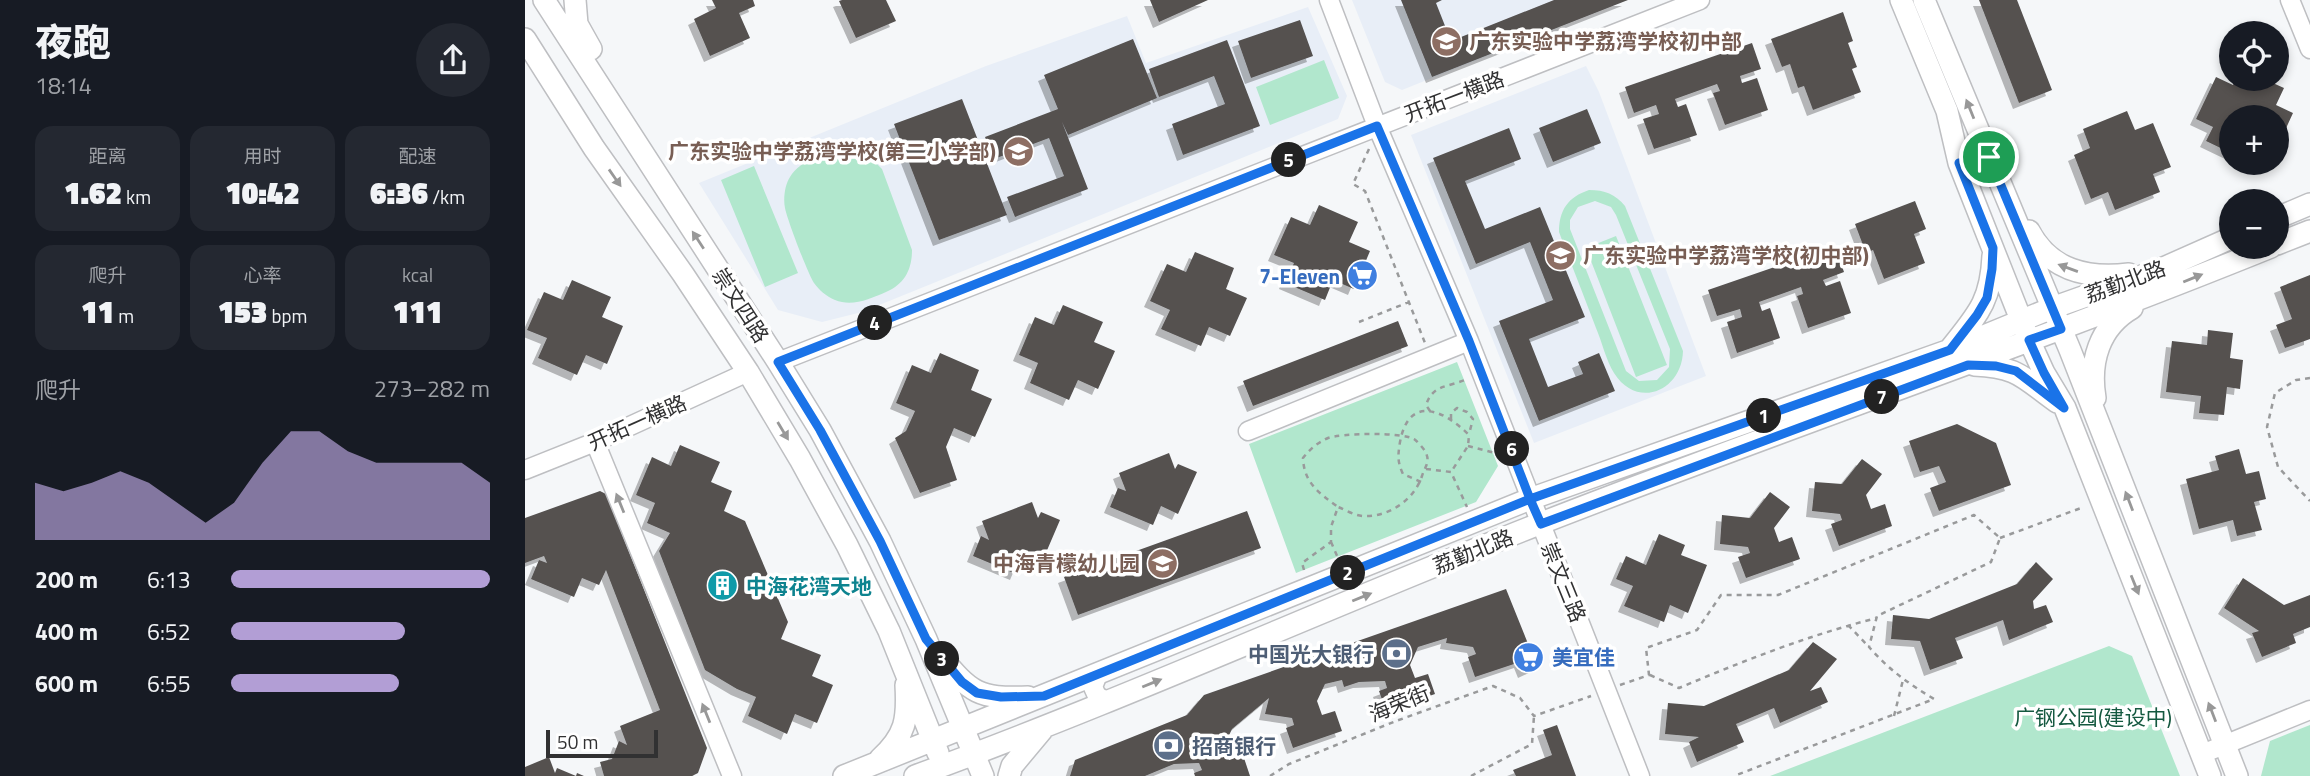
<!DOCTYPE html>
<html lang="zh">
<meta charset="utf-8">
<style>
:root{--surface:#171b24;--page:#242831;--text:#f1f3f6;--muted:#9ea1a6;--accent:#b29ed5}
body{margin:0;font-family:"Titillium Web","Noto Sans SC",sans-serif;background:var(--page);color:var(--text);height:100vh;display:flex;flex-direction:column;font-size:26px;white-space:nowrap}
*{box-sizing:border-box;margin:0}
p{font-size:23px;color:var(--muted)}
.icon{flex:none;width:38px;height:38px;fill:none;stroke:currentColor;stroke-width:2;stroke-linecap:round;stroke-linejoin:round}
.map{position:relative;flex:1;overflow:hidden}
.side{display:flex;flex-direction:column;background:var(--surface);width:525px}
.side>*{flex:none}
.buttons{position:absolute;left:1694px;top:21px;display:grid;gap:14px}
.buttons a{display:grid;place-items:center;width:70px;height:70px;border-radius:50%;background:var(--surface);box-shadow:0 4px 10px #0003;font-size:35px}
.scale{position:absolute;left:21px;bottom:18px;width:112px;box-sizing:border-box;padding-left:7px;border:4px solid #313132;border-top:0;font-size:19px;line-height:24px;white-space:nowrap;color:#313132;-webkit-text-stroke:5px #fff;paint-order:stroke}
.pin{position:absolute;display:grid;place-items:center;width:60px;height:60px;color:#fff;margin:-30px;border:4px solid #fff;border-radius:50%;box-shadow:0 2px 7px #0007}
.km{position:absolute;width:35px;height:35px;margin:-18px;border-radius:50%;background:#222;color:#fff;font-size:19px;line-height:35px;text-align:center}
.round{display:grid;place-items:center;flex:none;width:74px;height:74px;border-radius:37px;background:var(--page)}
.overview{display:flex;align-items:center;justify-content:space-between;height:119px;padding:0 35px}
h1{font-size:38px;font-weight:800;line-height:52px}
.figures{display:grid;grid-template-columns:repeat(3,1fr);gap:10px;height:119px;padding:7px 35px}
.figures div{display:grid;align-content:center;border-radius:18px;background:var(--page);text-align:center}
.figures b{font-size:30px;font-weight:800}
.figures small{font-size:19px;font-weight:400}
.figures p{font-size:19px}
.chart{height:196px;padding:14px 35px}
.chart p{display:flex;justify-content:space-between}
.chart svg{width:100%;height:126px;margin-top:7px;fill:var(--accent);opacity:.7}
ul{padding:0 35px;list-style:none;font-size:23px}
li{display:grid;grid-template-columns:112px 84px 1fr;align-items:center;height:52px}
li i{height:18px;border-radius:9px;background:var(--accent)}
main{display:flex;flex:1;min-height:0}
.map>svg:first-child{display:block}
.built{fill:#e8eef7}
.green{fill:#b1e7cd;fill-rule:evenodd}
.building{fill:#545150;filter:url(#shadow)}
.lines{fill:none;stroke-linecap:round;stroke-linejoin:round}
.minor-casing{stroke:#bebfc2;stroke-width:21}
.major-casing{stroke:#bebfc2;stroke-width:24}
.path{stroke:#999a9b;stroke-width:2.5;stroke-dasharray:5 5;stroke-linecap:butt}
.minor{stroke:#fff;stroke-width:18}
.major{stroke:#fff;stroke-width:21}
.oneway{fill:#989898}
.route-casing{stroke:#fff;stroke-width:14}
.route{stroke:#1a73e8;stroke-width:9}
.labels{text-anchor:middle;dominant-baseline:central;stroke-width:7;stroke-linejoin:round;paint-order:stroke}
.education-label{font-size:21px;font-weight:bold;fill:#785e54;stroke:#fff;text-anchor:start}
.street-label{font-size:21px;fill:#313132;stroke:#fff}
.shop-label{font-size:21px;font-weight:bold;fill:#366cbe;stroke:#fff;text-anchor:end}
.culture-label{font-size:21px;font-weight:bold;fill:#0d838f;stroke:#fff;text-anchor:start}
.service-label{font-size:21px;font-weight:bold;fill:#4e5e75;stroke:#fff;text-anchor:end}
.park-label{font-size:21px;fill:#155940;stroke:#fff}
</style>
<main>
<section class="side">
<div class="overview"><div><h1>夜跑</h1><p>18:14</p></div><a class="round"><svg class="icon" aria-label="share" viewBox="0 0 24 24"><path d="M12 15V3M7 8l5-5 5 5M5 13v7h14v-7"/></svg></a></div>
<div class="figures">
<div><p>距离</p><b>1.62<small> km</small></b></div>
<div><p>用时</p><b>10:42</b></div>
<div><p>配速</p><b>6:36<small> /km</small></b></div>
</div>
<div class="figures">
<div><p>爬升</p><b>11<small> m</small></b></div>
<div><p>心率</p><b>153<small> bpm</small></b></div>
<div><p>kcal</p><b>111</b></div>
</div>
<div class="chart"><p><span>爬升</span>273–282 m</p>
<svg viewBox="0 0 160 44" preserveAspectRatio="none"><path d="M0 44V24L10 27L20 24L30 20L40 24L50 31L60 38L70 31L80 17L90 6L100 6L110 13L120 17L130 17L140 17L150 17L160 24V44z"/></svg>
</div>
<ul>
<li><b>200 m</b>6:13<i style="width:100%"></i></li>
<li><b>400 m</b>6:52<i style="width:67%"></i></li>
<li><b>600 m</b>6:55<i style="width:65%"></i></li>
</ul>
</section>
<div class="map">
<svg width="1785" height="776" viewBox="0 0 1785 776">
<defs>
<filter id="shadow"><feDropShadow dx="-6" dy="6" stdDeviation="0" flood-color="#0004"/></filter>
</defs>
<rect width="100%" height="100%" fill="#f5f7f9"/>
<path class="built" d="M827,0H1101L877,90L860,82Z
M783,7L822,96L813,119L337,312L297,322L253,310L174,183L461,66L602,16L621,63Z
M1061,66L1074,92L1181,376L1009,443L886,135Z"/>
<path class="green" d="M799,60L814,98L745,125L731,87Z
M322,149L342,154L357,169L387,250C387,269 380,284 361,292C345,299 327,307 310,300C301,296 294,290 289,283C283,274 262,219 260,208C258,199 260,184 265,177C276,159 302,152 322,149Z
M229,166L273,273L240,287L196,180Z
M1064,190C1080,190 1090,194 1100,206L1158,351C1157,391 1112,410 1089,373C1081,360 1077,342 1071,328C1059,296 1046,264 1034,232C1034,210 1043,197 1064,190ZM1070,201L1086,207L1091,215L1145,349L1144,367L1132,380L1114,381L1101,371L1045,229V220L1053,207Z
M1091,236L1142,365L1111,377L1061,248Z
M932,362L973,466L951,502L771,573L724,444Z
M1584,646L1607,656L1655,776H1245Z
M1785,725V776H1736L1745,741Z"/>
<path class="building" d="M187,0H228L230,6L214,13L225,38L185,56L169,19L191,8Z
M317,0H361L371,21L331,38L314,1Z
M625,0H683L634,22Z
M876,0H917L911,3L926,41L1029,0H1103L907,77Z
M1454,0H1492L1527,90L1494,103Z
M1318,12L1328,41L1323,43L1332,67L1327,69L1336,92L1288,110L1279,86L1273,88L1265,64L1257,67L1246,39Z
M775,20L788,56L726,78L713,41Z
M608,39L632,98L543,135L537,122L563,189L490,217L482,197L539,176L524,138L469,159L460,137L533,109L519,75Z
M702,40L735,126L658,155L647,124L700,104L689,76L634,97L624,69Z
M1227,43L1236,69L1215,76L1217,83L1232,78L1243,110L1200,125L1188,93L1195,91L1192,84L1150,99L1153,107L1161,104L1172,135L1129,149L1118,119L1134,114L1131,105L1109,113L1100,87Z
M1691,77L1708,85L1711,79H1739L1759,88L1751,105L1768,113L1752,148V117H1706V153L1681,141L1688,127L1671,119Z
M437,99L482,215L414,240L369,124Z
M1062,109L1076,143L1028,162L1014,128Z
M1602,111L1610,130L1628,123L1646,167L1628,174L1635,192L1590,210L1583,192L1566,199L1549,155L1565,148L1558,129Z
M984,128L996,159L940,181L960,229L1015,207L1060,317L1004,339L1023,387L1058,374L1053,362L1074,353L1090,391L1014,421L974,321L1028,300L1005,242L951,264L908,158Z
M1390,201L1401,229L1389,234L1400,263L1359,279L1348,250L1341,253L1330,224Z
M794,205L833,222L824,242L845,251L829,289L808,280L800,300L760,283L769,263L749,255L766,217L785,225Z
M1310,246L1319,272L1298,280L1301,286L1315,281L1326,313L1283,328L1272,296L1278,294L1276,287L1234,302L1237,311L1245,308L1255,338L1212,353L1202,322L1217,317L1215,309L1192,316L1183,290Z
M670,252L709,268L701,289L722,298L705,336L684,327L676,346L636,329L645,310L625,301L642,264L661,272Z
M1785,275V339L1760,348L1751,325L1767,319L1755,287Z
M47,280L86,297L77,317L98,326L82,364L61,355L52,375L13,358L22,338L2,330L19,292L38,300Z
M538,305L578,322L569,342L590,351L573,389L553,380L544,400L505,383L513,363L494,355L510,317L529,325Z
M873,321L883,346L728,406L718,381Z
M1683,330L1708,333L1705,358L1718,360L1715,389L1702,387L1699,415L1674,413L1676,396L1641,392L1647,341L1682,345Z
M415,353L454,370L446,390L467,399L450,437L429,428L421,447L432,480L395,493L370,438L381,431L390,411L371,403L387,365L406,373Z
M1432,424L1471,443L1486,485L1414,511L1405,488L1421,482L1414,466L1395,472L1384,441Z
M155,445L195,462L186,482L207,491L199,511L220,521L263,622L256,639L296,655L287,676L308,685L292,723L270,714L262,734L223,716L231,697L212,689L180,670L134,551L145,533L122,523L130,503L111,495L127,457L146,466Z
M1714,449L1721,474L1734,471L1741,499L1729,502L1737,530L1712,536L1708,520L1674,529L1661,479L1694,470L1690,456Z
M644,453L650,469L653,464L672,472L653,514L636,506L628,525L585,507L593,488L601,491L594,473Z
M1337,459L1357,474L1341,495L1346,509L1360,504L1367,526L1314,546L1306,524L1317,520L1315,514L1287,511L1290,482L1317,484Z
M75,491L81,494L182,748L173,773L167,776H79L75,762L87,759L94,741L102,745L95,726L135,710L81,570L74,585L57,578L49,597L6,579L14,560L22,563L19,556L0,563V518Z
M1245,492L1265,507L1249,528L1254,542L1267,537L1275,559L1221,578L1213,557L1225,553L1223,547L1195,544L1197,515L1225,518Z
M507,502L513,518L516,512L535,520L517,562L499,555L491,574L448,556L456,536L464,540L457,521Z
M722,511L736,548L553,615L539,577Z
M1134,534L1160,545L1156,555L1182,565L1163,613L1145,605L1139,622L1099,606L1108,586L1091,579L1101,556L1121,565Z
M1511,562L1528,579L1508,601L1509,609L1521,605L1528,622L1484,640L1478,620L1430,638L1438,658L1405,670L1395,641L1366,639L1368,615L1404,619L1492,584Z
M1718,578L1759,605L1785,595V627L1768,634L1771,643L1737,657L1727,633L1734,631L1699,608Z
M981,589L1012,666L999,672L995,662L950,677L943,657L951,654L948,647L921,643L922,638L893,647L885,665L890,678L903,674L910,694L861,711L854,691L862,688L860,681L834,682L819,687L817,680L800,684L792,701L797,715L810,711L817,731L768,748L761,728L769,725L767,718L740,714L744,698L707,729L699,746L704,760L718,755L725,776H670L669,773L677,770L674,763L649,764L620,776H545L550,760L662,715L679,695Z
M1288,642L1312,659L1285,691L1296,687L1303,702L1255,723L1249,708L1211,724L1219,742L1172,762L1164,742L1174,737L1140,734L1143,703L1179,706L1264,670Z
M1032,725L1051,776H991L988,770L1027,755L1018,730Z
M24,757L30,773L32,768L51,776L52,773L59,776H0V767Z"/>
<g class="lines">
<defs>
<path id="minor" d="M804,0L852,126L944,341L1115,776
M1765,0L1785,49
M253,362L1175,0
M723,431L944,341
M70,442L207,776
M0,470L70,442L223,372
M573,674L568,687L572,696L582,701
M1677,754L1785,710"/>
<path id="major" d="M19,0L253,362L295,430L355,541L401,639L458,776
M50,0L52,24L66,49
M1376,0L1422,111L1434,163L1504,340L1519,373L1540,408L1685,776
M1399,0L1545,350L1712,776
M0,39L69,148L158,274L223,372L275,459L322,545L364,631L413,753
M1752,218L1785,204
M1504,231C1525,271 1563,279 1604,274
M1752,244L1785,231
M1426,348C1453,314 1466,301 1468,256
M1449,365C1494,367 1497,377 1532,402
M1570,398C1564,362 1574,327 1607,308
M415,656C446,693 453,699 503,697
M355,759C381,735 383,719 381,685
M319,776L1005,499L1425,350L1527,308L1634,270L1706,238
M390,776C601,699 805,606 1014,524C1257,429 1504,345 1746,247
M484,776L487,766L517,730"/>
</defs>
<use href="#minor" class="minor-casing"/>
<use href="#major" class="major-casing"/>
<path class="path" d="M844,149L828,184L840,191L900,343
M834,322L884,302
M1785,378L1771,380L1750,393L1742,427L1753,467L1785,501
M905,411L901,405C908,384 922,388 942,379
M926,419V413L932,408L942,412L948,419L944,434
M943,446L970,453
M901,469L926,472L942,507
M896,482L878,474C872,461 873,455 875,442C884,394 919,410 944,435L943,446L926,472
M1475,538L1556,508
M806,542L813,558
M779,570L777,563L806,542V527L813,507C821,510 830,516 839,516C864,517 889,500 897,476C900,466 906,462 900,451C898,448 892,441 889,439C876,432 817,433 803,438C792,443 785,449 778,458C779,483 794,493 813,507
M1323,625L1344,647
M1125,675L1154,688C1218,661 1284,635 1352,618
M1095,685L1124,675L1121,648L1172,630L1196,595H1253L1449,515L1475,538L1466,562L1352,616L1344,647C1363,669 1384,684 1409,699L1209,776
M1369,716L1378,680
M745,776L764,764L871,721L968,686L995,698L1009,716L1066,696
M946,776L1007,744L1009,716"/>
<use href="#minor" class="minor"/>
<use href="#major" class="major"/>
</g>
<defs><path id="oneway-solid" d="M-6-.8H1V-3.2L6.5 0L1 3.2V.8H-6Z" transform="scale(1.75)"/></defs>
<g class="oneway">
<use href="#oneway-solid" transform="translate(1445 109) rotate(-112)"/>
<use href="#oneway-solid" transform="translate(90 178) rotate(55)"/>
<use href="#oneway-solid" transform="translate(173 240) rotate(-123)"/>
<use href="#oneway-solid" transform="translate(1543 268) rotate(-160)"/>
<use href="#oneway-solid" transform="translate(1668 278) rotate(-22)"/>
<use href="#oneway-solid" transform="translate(258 431) rotate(59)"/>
<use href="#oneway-solid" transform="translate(1604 501) rotate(-111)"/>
<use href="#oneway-solid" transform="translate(95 503) rotate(-112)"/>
<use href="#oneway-solid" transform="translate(1610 585) rotate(68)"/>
<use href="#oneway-solid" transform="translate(837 597) rotate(-22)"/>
<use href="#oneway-solid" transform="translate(627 683) rotate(-22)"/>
<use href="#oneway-solid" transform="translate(1687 712) rotate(-111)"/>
<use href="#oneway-solid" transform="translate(181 713) rotate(-112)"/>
</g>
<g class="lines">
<defs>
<path id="route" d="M1464,157L1460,169L1450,173L1434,163L1468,248L1467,269L1462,298L1452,315L1425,350L1005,499L519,696L476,697L452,693L437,682L401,639L355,541L295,430L253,362L852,126L944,341L1005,499L1016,524L1443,365L1471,366L1491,371L1539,408L1519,373L1504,340L1536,329L1464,157"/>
</defs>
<use href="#route" class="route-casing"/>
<use href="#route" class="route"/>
</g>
<defs>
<symbol id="school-disc" viewBox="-11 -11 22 22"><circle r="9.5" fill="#8d6e63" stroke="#fff"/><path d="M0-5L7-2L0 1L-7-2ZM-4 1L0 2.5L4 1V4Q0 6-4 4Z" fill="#fff"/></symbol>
<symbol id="supermarket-disc" viewBox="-11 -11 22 22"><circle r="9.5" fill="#3f7fe0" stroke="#fff"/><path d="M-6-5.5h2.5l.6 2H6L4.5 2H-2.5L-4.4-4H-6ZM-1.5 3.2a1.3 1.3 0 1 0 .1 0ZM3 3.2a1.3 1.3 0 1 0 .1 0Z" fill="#fff"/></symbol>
<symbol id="building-disc" viewBox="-11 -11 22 22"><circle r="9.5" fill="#0f9aa8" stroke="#fff"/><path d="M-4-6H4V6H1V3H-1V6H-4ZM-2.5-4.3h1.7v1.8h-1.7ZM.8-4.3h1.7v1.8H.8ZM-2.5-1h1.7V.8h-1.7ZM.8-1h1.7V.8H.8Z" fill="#fff"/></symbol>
<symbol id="bank-disc" viewBox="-11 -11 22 22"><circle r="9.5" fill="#5c6f8a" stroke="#fff"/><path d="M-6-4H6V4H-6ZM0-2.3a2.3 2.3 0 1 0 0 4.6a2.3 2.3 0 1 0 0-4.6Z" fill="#fff"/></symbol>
</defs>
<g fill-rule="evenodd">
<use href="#school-disc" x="904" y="24" width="35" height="35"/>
<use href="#school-disc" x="476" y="134" width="35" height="35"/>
<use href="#school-disc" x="1018" y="238" width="35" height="35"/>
<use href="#supermarket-disc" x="820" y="258" width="35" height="35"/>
<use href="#school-disc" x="620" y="546" width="35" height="35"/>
<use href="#building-disc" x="180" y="568" width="35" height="35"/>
<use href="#bank-disc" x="854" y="636" width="35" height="35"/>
<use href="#supermarket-disc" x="986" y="640" width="35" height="35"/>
<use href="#bank-disc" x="626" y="728" width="35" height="35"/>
</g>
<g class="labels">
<g class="education-label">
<text x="944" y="41">广东实验中学荔湾学校初中部</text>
<text x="471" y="151" text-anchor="end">广东实验中学荔湾学校(第二小学部)</text>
<text x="1058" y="255">广东实验中学荔湾学校(初中部)</text>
<text x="615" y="563" text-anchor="end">中海青檬幼儿园</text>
</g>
<g class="street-label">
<text transform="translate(929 96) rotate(-21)">开拓一横路</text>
<text transform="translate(1600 281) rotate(-20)">荔勤北路</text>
<text transform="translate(216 305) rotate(57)">崇文四路</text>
<text transform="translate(112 422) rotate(-24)">开拓一横路</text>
<text transform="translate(948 551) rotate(-22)">荔勤北路</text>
<text transform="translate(1039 582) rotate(68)">崇文三路</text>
<text transform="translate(874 703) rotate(-22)">海荣街</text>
</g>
<g class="shop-label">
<text x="815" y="276">7-Eleven</text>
<text x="1027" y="657" text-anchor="start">美宜佳</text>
</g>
<g class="culture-label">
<text x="221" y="586">中海花湾天地</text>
</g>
<g class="service-label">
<text x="849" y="654">中国光大银行</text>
<text x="667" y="746" text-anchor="start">招商银行</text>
</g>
<g class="park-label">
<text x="1568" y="717">广钢公园(建设中)</text>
</g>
</g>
</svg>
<div class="buttons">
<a><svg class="icon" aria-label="locate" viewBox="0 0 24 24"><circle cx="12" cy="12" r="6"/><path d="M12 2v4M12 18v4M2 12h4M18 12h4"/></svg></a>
<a>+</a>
<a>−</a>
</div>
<div class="scale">50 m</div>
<div class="pin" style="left:1464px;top:157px;background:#1e9e55"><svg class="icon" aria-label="arrive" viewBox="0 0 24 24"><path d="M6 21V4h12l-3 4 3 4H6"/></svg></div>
<b class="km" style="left:1239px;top:416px">1</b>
<b class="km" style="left:823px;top:573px">2</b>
<b class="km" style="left:417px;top:659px">3</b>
<b class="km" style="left:350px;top:323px">4</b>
<b class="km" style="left:764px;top:160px">5</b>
<b class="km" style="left:987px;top:449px">6</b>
<b class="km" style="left:1357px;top:397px">7</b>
</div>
</main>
